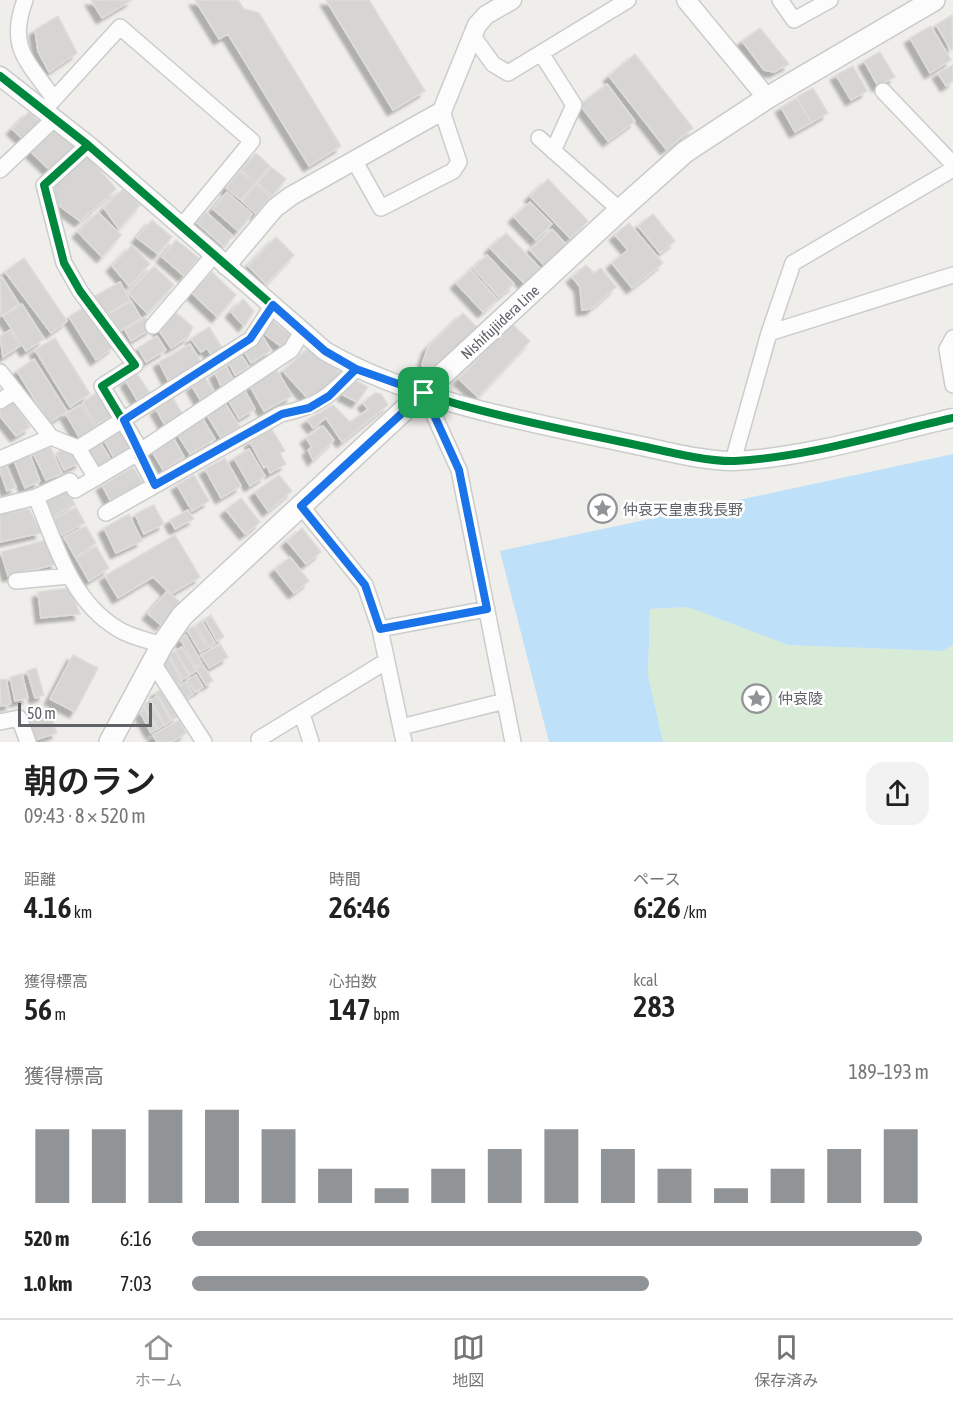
<!DOCTYPE html>
<html lang="ja">
<meta charset="utf-8">
<style>
:root{--surface:#fff;--page:#f2f2f2;--text:#222;--muted:#767676;--line:#e0e0e0;--accent:#919496}
body{margin:0;font-family:"Asap Condensed","Noto Sans JP",sans-serif;background:var(--page);color:var(--text);height:100vh;display:flex;flex-direction:column;font-size:22px;white-space:nowrap}
*{box-sizing:border-box;margin:0}
p{font-size:20px;color:var(--muted)}
.icon{flex:none;width:33px;height:33px;fill:none;stroke:currentColor;stroke-width:2;stroke-linecap:round;stroke-linejoin:round}
.map{position:relative;height:742px;overflow:hidden}
.side{display:flex;flex-direction:column;background:var(--surface);flex:1}
.side>*{flex:none}
.scale{position:absolute;left:18px;bottom:15px;width:134px;box-sizing:border-box;padding-left:6px;border:3px solid #5f6368;border-top:0;font-size:16px;line-height:21px;white-space:nowrap;color:#5f6368;-webkit-text-stroke:4px #fff;paint-order:stroke}
.pin{position:absolute;display:grid;place-items:center;width:51px;height:51px;color:#fff;margin:-26px;border-radius:12px;box-shadow:0 3px 9px #0006}
.round{display:grid;place-items:center;flex:none;width:63px;height:63px;border-radius:18px;background:var(--page)}
.headline{display:flex;align-items:center;justify-content:space-between;height:102px;padding:0 24px}
h1{font-size:33px;font-weight:600;line-height:45px}
.figures{display:grid;grid-template-columns:repeat(3,1fr);gap:9px;height:102px;padding:6px 24px}
.figures div{display:grid;align-content:center}
.figures b{font-size:30px;font-weight:600}
.figures small{font-size:16px;font-weight:400}
.figures p{font-size:16px}
.chart{height:168px;padding:12px 24px}
.chart p{display:flex;justify-content:space-between}
.chart svg{width:100%;height:108px;margin-top:6px;stroke:var(--accent);stroke-width:6}
ul{padding:0 24px;list-style:none;font-size:20px}
li{display:grid;grid-template-columns:96px 72px 1fr;align-items:center;height:45px}
li i{height:15px;border-radius:8px;background:var(--accent)}
.dock{display:flex;justify-content:space-around;align-items:center;height:84px;border-top:2px solid var(--line);background:var(--surface);font-size:16px;color:var(--muted)}
.dock a{display:grid;justify-items:center;gap:3px}
.dock .selected{color:var(--accent)}
.map>svg:first-child{display:block}
.green{fill:#d8ebd6}
.water{fill:#bfe0f9}
.building{fill:#d6d5d3;stroke:#deddd9;stroke-width:1.5;filter:url(#shadow)}
.lines{fill:none;stroke-linecap:round;stroke-linejoin:round}
.minor-casing{stroke:#cbcccc;stroke-width:18}
.tertiary-casing{stroke:#cbcccc;stroke-width:21}
.secondary-casing{stroke:#cacacb;stroke-width:24}
.minor{stroke:#fdfcfc;stroke-width:15}
.tertiary{stroke:#fdfcfc;stroke-width:18}
.secondary{stroke:#fdfcfc;stroke-width:21}
.cycleway-casing{stroke:#fff;stroke-width:11}
.cycleway{stroke:#00873e;stroke-width:8}
.route-casing{stroke:#fff;stroke-width:12}
.route{stroke:#1a73e8;stroke-width:8}
.labels{text-anchor:middle;dominant-baseline:central;stroke-width:5;stroke-linejoin:round;paint-order:stroke}
.street-label{font-size:15px;fill:#5f6368;stroke:#fff}
.poi-label{font-size:15px;fill:#5f6368;stroke:#fff;text-anchor:start}
</style>
<div class="map">
<svg width="953" height="742" viewBox="0 0 953 742">
<defs>
<filter id="shadow"><feDropShadow dx="-5.5" dy="5.5" stdDeviation="1.5" flood-color="#0004"/></filter>
</defs>
<rect width="100%" height="100%" fill="#efeeea"/>
<path class="green" d="M688,607L788,645L941,651L953,645V742H663L648,675L650,609Z"/>
<path class="water" d="M953,454V645L942,651L788,645L688,607L650,609L648,675L663,742H549L500,551Z"/>
<path class="building" d="M91,0H132L102,18Z
M195,0H238L244,9L259,13L341,146L309,166L228,34L219,39Z
M326,0H369L425,91L393,110Z
M952,15L953,48L951,50L936,25Z
M58,16L77,53L49,72L38,51L35,30Z
M931,26L951,60L930,73L910,38Z
M760,28L789,64L774,72L764,70L742,41Z
M880,52L895,77L878,86L864,61Z
M635,54L693,128L666,149L609,76Z
M953,65V81L946,86L938,73Z
M853,66L867,91L851,100L836,75Z
M607,84L635,121L608,141L580,105Z
M813,88L828,113L811,123L797,97Z
M797,98L811,123L795,132L781,107Z
M29,112L40,122L24,140L12,129Z
M55,122L84,146L54,174L29,150Z
M256,153L270,166L256,182L241,170Z
M86,154L116,189L80,221L53,201L50,186Z
M271,167L286,179L272,196L257,183Z
M240,171L255,184L241,200L226,188Z
M548,179L588,221L570,238L530,196Z
M256,184L270,197L256,214L242,201Z
M123,189L140,205L119,229L104,208Z
M227,192L252,214L238,231L213,209Z
M530,202L552,224L536,240L514,217Z
M98,212L121,235L102,257L78,232Z
M206,212L233,236L223,246L197,223Z
M653,214L675,241L660,253L638,226Z
M152,220L172,237L158,254L137,238Z
M629,223L663,263L632,288L612,263L628,250L615,235Z
M552,229L569,248L547,268L530,250Z
M506,233L540,268L525,284L490,248Z
M276,237L294,255L266,284L248,266Z
M176,240L199,258L184,276L162,257Z
M132,245L150,264L129,286L112,266Z
M487,255L514,284L499,297L473,268Z
M24,258L67,321L51,333L5,272Z
M586,265L594,273L601,268L616,287L591,309L582,310L580,287L572,277Z
M154,266L174,285L147,313L128,293Z
M471,270L497,299L483,312L456,283Z
M212,272L236,295L217,317L191,292Z
M2,277L19,304L1,316L0,278Z
M120,282L130,300L105,315L95,296Z
M243,299L254,311L244,326L231,312Z
M131,301L141,318L119,332L109,314Z
M22,304L44,339L26,351L3,316Z
M86,306L114,346L96,360L69,317Z
M173,310L193,327L188,337L171,348L158,329Z
M463,313L478,328L431,374L422,365L428,347Z
M145,317L152,328L131,341L125,330Z
M270,319L291,335L283,348L261,331Z
M511,323L530,341L478,397L459,379Z
M209,327L223,349L212,356L207,348L201,352L191,339Z
M10,330L20,346L3,357L0,336Z
M157,336L166,350L146,362L138,348Z
M263,337L271,350L251,363L243,350Z
M55,338L90,394L70,407L35,350Z
M190,344L201,362L169,382L159,362Z
M311,346L340,373L311,402L283,371Z
M242,356L249,367L235,375L229,363Z
M34,359L67,411L49,423L17,371Z
M226,366L233,379L221,386L215,373Z
M277,370L292,396L264,411L250,386Z
M137,374L150,393L137,400L126,381Z
M205,378L215,394L202,403L192,386Z
M353,379L368,387L357,402L343,395Z
M243,387L255,409L239,419L227,398Z
M99,391L113,415L96,425L83,402Z
M375,393L381,394L388,405L342,442L326,418L313,428L307,420L333,405L350,422L368,409L363,403Z
M173,398L183,415L166,427L156,409Z
M13,401L30,427L16,436L0,416V409Z
M225,403L240,427L221,438L207,415Z
M82,404L98,433L82,442L66,414Z
M201,416L215,439L190,454L176,432Z
M323,426L334,440L313,460L308,450L312,447L306,438Z
M271,428L285,451L280,453L286,464L270,473L267,466L264,468L250,442Z
M120,430L133,451L116,462L104,440Z
M173,437L184,457L163,470L152,451Z
M100,442L113,463L98,472L86,452Z
M50,446L62,473L46,480L33,453Z
M69,447L81,462L64,470L56,453Z
M249,449L265,476L250,486L234,458Z
M29,452L40,481L25,488L13,458Z
M225,458L241,486L221,498L205,469Z
M6,466L16,487L7,491L0,471V468Z
M133,467L144,485L112,504L102,485Z
M194,475L209,501L192,511L177,485Z
M279,475L292,491L268,511L255,492Z
M66,486L75,505L52,517L43,498Z
M241,498L260,522L245,534L226,510Z
M154,505L164,524L144,534L135,514Z
M76,507L85,523L62,535L53,519Z
M29,509L41,533L0,542V514Z
M188,510L194,519L175,529L170,520Z
M129,514L142,541L116,553L104,528Z
M86,526L96,543L75,557L64,537Z
M302,528L321,552L306,564L287,541Z
M175,535L200,577L171,594L153,577L118,598L105,576Z
M47,540L57,564L8,576L1,552Z
M96,546L109,568L89,581L76,558Z
M290,557L309,581L294,593L275,569Z
M70,588L80,614L41,618L38,592Z
M167,591L180,602L161,625L148,614Z
M211,615L224,637L217,641L205,619Z
M202,621L215,643L209,647L196,625Z
M194,626L207,648L200,652L187,630Z
M186,635L202,663L196,667L180,638Z
M220,644L228,657L209,668L201,655Z
M182,647L196,671L190,675L175,651Z
M175,651L189,676L183,679L169,655Z
M73,655L98,668L75,712L50,699Z
M168,656L182,681L176,685L162,660Z
M203,665L213,681L206,685L196,669Z
M36,668L44,695L35,698L27,671Z
M22,674L28,698L15,701L10,677Z
M196,675L203,687L195,692L187,680Z
M6,679L11,704L1,706L0,680Z
M186,682L193,694L185,699L178,687Z
M162,689L178,717L172,720L156,692Z
M157,696L171,721L165,725L151,700Z
M151,703L164,725L158,729L145,707Z
M145,710L157,729L151,733L140,712Z
M51,715L57,733L35,740L29,722Z
M179,720L186,733L172,742H157L153,735Z"/>
<g class="lines">
<defs>
<path id="minor" d="M25,0C7,48 28,61 54,99
M780,0L794,20L830,0
M472,35L493,64L508,73L628,0
M541,53L574,105L553,151
M883,91L953,164
M45,109L120,27L252,141L181,227
M539,138L620,210
M88,145L44,185L64,263L80,291L135,365L102,386L138,446L139,456L155,485
M354,160L381,208L453,171L459,162L442,111
M0,170L55,118
M153,326L213,256
M769,333L953,275
M953,338L947,349L953,385
M0,372L51,437L78,448L251,339L273,305
M424,393L459,470L513,742
M0,401L15,391
M78,448L96,478
M0,459L51,437
M733,461L769,333L793,263L953,169
M36,497C56,545 71,601 118,629C130,637 148,640 162,645
M0,506L36,497L70,481L75,490L139,452L291,350L302,332
M301,506L365,585L380,629L404,742
M106,513L281,414C320,406 329,396 356,369
M16,581L69,576
M380,629L487,609
M153,663L204,742
M302,714L311,742
M0,722L19,718L28,742
M401,727L505,701
M259,739L385,662"/>
<path id="tertiary" d="M686,0L767,98
M0,76L88,145L325,351C413,402 533,423 632,444C661,450 706,462 735,461C808,457 882,434 953,418
M226,266L275,208L291,196L442,111L477,25L486,15L512,0"/>
<path id="secondary" d="M110,742L162,645L182,616L620,210L685,152L767,98L934,0"/>
</defs>
<use href="#minor" class="minor-casing"/>
<use href="#tertiary" class="tertiary-casing"/>
<use href="#secondary" class="secondary-casing"/>
<use href="#minor" class="minor"/>
<use href="#tertiary" class="tertiary"/>
<use href="#secondary" class="secondary"/>
<defs>
<path id="cycleway" d="M0,76L88,145L325,351C413,402 533,423 632,444C661,450 706,462 735,461C808,457 882,434 953,418
M88,145L44,185L64,263L80,291L135,365L102,386L138,446L139,456L155,485"/>
</defs>
<use href="#cycleway" class="cycleway-casing"/>
<use href="#cycleway" class="cycleway"/>
</g>
<g class="lines">
<defs>
<path id="route" d="M424,393L356,369L325,351L273,305L250,339L124,420L155,485L282,414L309,408L329,396L356,369L424,393L459,470L487,609L380,629L365,585L301,506L424,393"/>
</defs>
<use href="#route" class="route-casing"/>
<use href="#route" class="route"/>
</g>
<defs>
<symbol id="sight-ring" viewBox="-11 -11 22 22"><circle r="9.5" fill="#fff" stroke="#919496" stroke-width="1.5"/><path d="M0-6L1.8-2.2L6-1.7L2.9 1.2L3.7 5.4L0 3.3L-3.7 5.4L-2.9 1.2L-6-1.7L-1.8-2.2Z" fill="#919496"/></symbol>
</defs>
<g fill-rule="evenodd">
<use href="#sight-ring" x="586" y="492" width="33" height="33"/>
<use href="#sight-ring" x="740" y="682" width="33" height="33"/>
</g>
<g class="labels">
<g class="street-label">
<text transform="translate(500 322) rotate(-43)">Nishifujiidera Line</text>
</g>
<g class="poi-label">
<text x="623" y="509">仲哀天皇恵我長野</text>
<text x="778" y="698">仲哀陵</text>
</g>
</g>
</svg>
<div class="scale">50 m</div>
<div class="pin" style="left:424px;top:393px;background:#1e9e55"><svg class="icon" aria-label="arrive" viewBox="0 0 24 24"><path d="M6 21V4h12l-3 4 3 4H6"/></svg></div>
</div>
<section class="side">
<div class="headline"><div><h1>朝のラン</h1><p>09:43 · 8 × 520 m</p></div><a class="round"><svg class="icon" aria-label="share" viewBox="0 0 24 24"><path d="M12 15V3M7 8l5-5 5 5M5 13v7h14v-7"/></svg></a></div>
<div class="figures">
<div><p>距離</p><b>4.16<small> km</small></b></div>
<div><p>時間</p><b>26:46</b></div>
<div><p>ペース</p><b>6:26<small> /km</small></b></div>
</div>
<div class="figures">
<div><p>獲得標高</p><b>56<small> m</small></b></div>
<div><p>心拍数</p><b>147<small> bpm</small></b></div>
<div><p>kcal</p><b>283</b></div>
</div>
<div class="chart"><p><span>獲得標高</span>189–193 m</p>
<svg viewBox="0 0 160 44" preserveAspectRatio="none"><path d="M5 44V14M15 44V14M25 44V6M35 44V6M45 44V14M55 44V30M65 44V38M75 44V30M85 44V22M95 44V14M105 44V22M115 44V30M125 44V38M135 44V30M145 44V22M155 44V14"/></svg>
</div>
<ul>
<li><b>520 m</b>6:16<i style="width:99%"></i></li>
<li><b>1.0 km</b>7:03<i style="width:62%"></i></li>
</ul>
</section>
<nav class="dock">
<a class="selected"><svg class="icon" aria-label="home" viewBox="0 0 24 24"><path d="M3 11l9-7 9 7M6 9v11h12V9"/></svg>ホーム</a>
<a><svg class="icon" aria-label="map" viewBox="0 0 24 24"><path d="M3 6l6-2 6 2 6-2v14l-6 2-6-2-6 2zM9 4v14M15 6v14"/></svg>地図</a>
<a><svg class="icon" aria-label="saved" viewBox="0 0 24 24"><path d="M7 4h10v16l-5-4-5 4z"/></svg>保存済み</a>
</nav>
